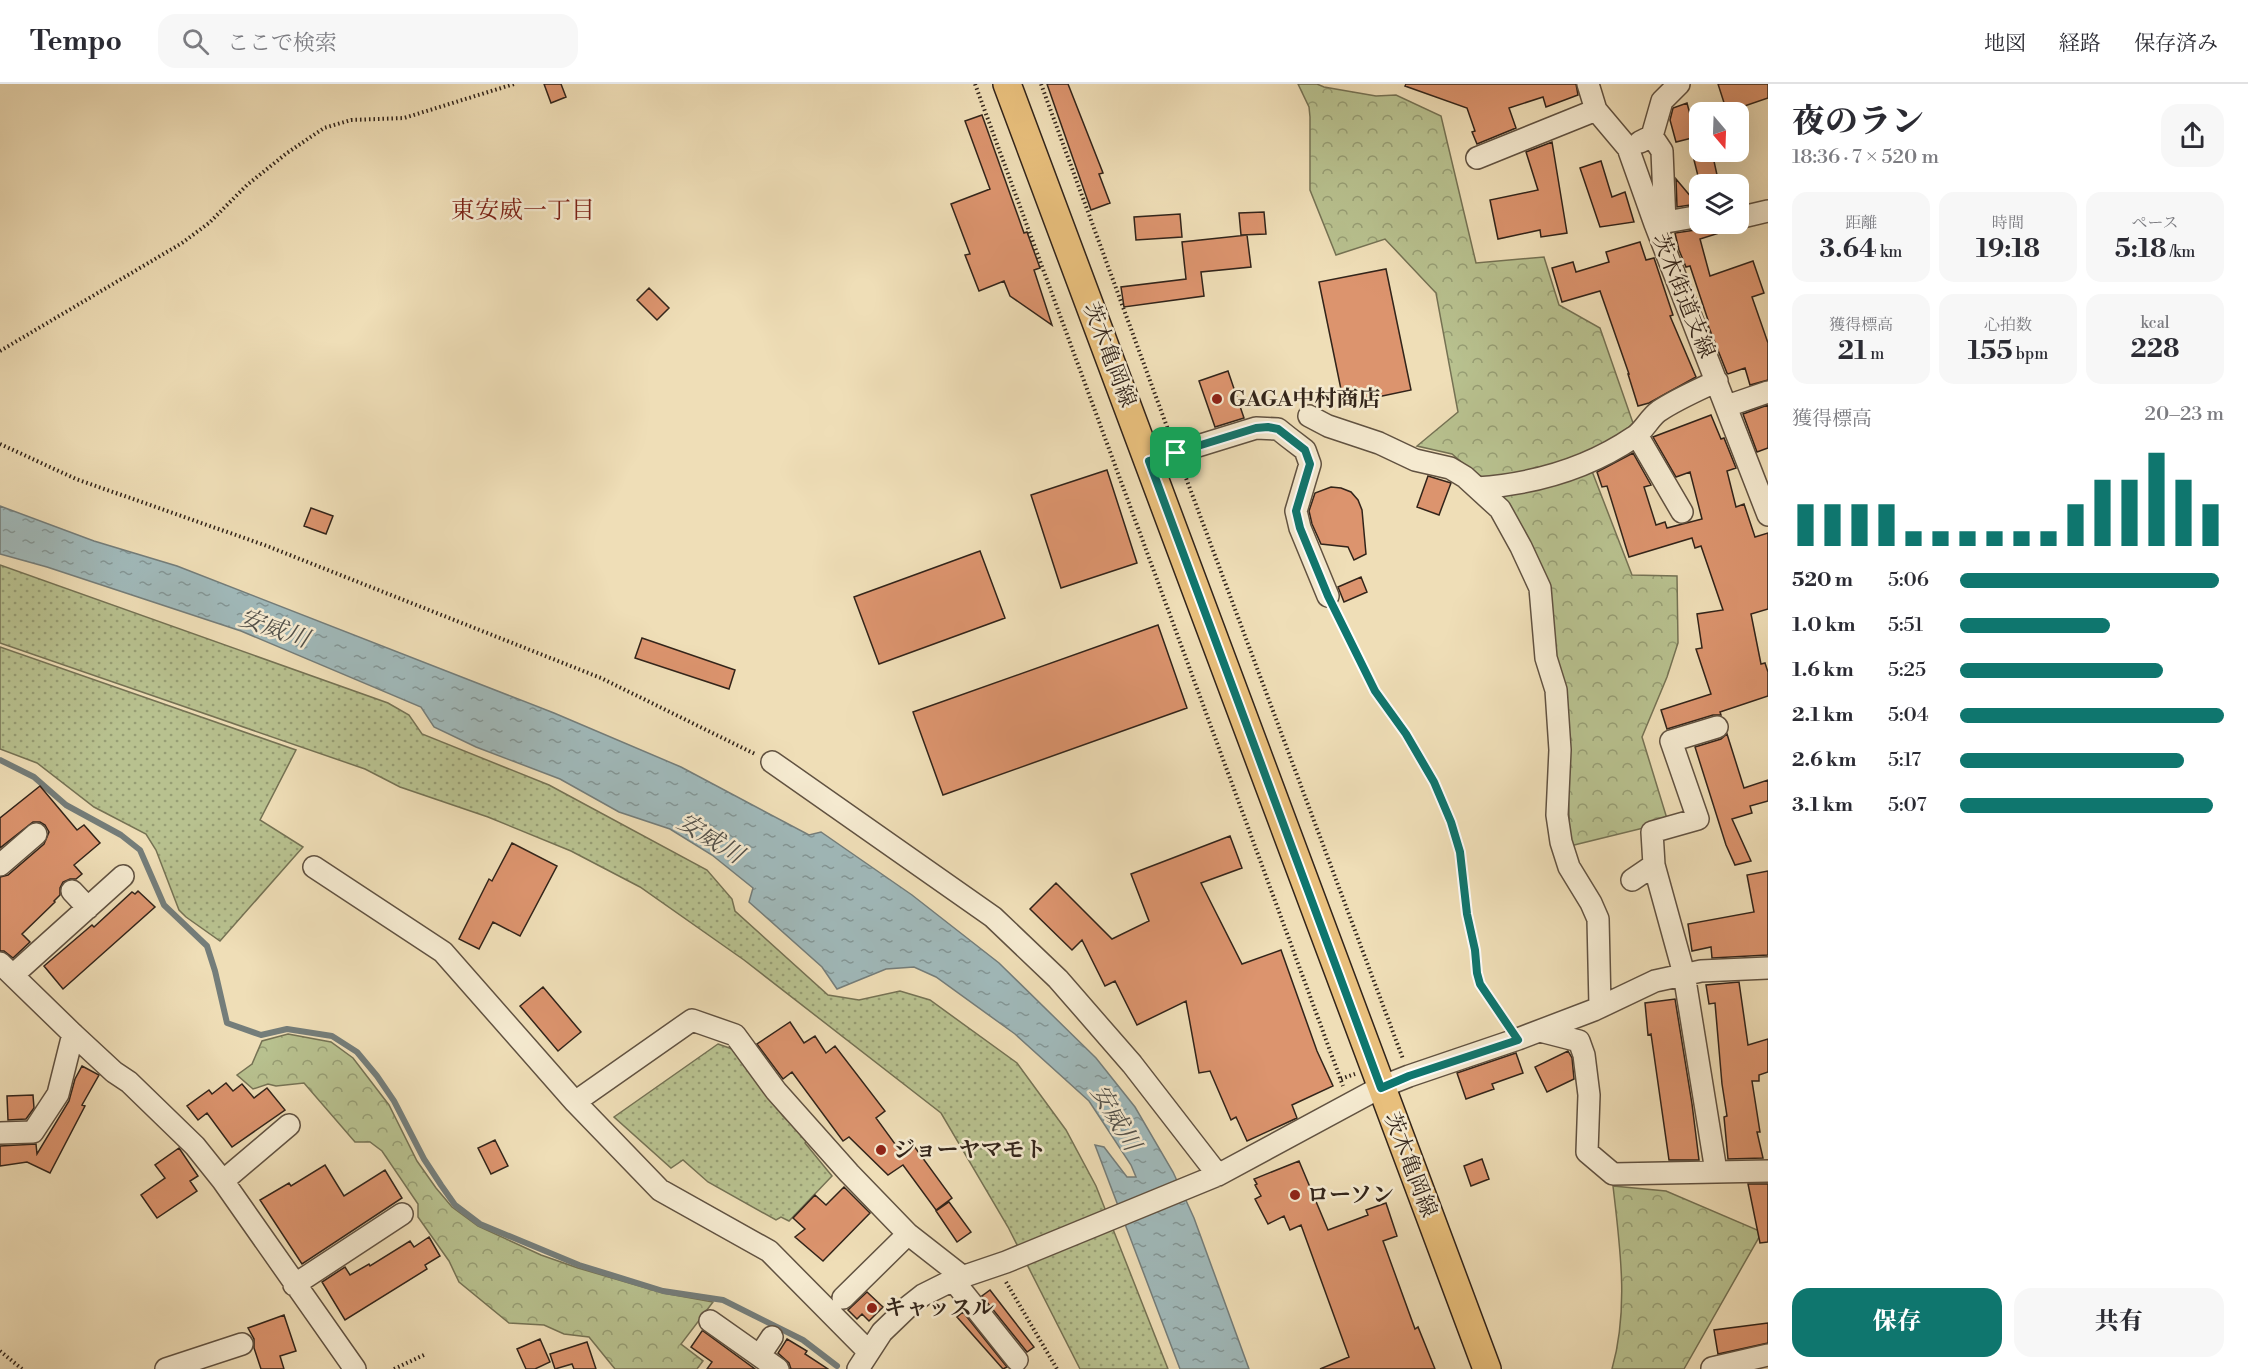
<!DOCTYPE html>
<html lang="ja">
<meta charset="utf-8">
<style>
:root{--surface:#fff;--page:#f7f7f7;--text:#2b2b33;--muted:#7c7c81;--line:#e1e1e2;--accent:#0f766e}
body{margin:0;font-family:"Libre Bodoni","Noto Serif JP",serif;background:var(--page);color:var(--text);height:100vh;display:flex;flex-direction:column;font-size:22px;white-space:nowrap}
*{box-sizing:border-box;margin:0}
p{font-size:20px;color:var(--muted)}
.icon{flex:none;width:33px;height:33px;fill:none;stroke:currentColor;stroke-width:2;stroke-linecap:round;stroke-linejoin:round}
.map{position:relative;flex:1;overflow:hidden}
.side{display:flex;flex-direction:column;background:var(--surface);width:480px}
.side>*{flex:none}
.needle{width:39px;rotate:161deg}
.buttons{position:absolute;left:1689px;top:18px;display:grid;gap:12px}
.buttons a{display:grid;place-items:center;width:60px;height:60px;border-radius:12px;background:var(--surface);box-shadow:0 6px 24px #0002;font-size:30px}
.pin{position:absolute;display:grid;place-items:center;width:51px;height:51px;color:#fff;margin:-26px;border-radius:12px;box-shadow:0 3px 9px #0006}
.round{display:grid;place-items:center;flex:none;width:63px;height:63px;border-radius:18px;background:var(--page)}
.head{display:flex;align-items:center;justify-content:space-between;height:102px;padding:0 24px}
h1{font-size:33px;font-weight:800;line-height:45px}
.stats{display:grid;grid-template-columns:repeat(3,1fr);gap:9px;height:102px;padding:6px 24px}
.stats div{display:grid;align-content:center;border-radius:15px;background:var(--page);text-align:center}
.stats b{font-size:26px;font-weight:800}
.stats small{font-size:16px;font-weight:400}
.stats p{font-size:16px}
.chart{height:168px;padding:12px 24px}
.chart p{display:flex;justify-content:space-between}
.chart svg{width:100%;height:108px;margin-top:6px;stroke:var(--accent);stroke-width:6}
.cta{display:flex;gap:12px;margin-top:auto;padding:12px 24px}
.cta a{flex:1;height:69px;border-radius:18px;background:var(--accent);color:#fff;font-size:24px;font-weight:800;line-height:69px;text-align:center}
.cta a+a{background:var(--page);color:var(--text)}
ul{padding:0 24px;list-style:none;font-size:20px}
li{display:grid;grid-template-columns:96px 72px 1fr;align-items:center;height:45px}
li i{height:15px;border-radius:8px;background:var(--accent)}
header{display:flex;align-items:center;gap:36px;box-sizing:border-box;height:84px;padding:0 30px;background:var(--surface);border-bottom:2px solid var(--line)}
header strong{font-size:28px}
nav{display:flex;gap:33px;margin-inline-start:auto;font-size:21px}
.search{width:420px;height:54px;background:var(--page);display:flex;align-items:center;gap:15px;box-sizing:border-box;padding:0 21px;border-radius:18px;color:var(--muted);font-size:22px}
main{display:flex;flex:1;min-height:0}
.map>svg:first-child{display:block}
.grass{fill:url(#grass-dots);stroke:#757254;stroke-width:1.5}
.forest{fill:url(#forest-crowns);stroke:#757254;stroke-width:1.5}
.water{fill:url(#water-ripples);stroke:#747d7a;stroke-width:1.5}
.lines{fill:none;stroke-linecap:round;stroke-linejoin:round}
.stream{stroke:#747d7a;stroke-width:6}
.building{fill:#dc946e;stroke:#32241a;stroke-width:1.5}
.minor-casing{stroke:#615241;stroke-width:24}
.major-casing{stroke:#32241a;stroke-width:30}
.path{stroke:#32241a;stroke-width:4;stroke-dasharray:1.5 3;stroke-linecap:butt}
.minor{stroke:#f5ead0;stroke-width:21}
.major{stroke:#e8bf7c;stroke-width:27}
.route-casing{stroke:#fff;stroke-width:12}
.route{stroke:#0f766e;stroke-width:8}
.poi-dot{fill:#8f2418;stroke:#f5ead0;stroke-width:2}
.labels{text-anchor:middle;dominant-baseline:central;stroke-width:5;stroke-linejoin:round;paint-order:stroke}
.street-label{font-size:22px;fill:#32241a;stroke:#f5ead0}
.poi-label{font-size:22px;font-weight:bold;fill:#32241a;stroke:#f5ead0;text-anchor:start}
.neighbourhood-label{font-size:24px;fill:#7a1f14;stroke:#f5ead0}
.water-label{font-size:24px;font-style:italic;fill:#53514a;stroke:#f5ead0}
</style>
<header>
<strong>Tempo</strong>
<div class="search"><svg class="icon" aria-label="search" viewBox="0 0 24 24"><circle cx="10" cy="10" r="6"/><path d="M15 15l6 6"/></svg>ここで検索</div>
<nav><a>地図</a><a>経路</a><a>保存済み</a></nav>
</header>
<main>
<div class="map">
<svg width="1768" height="1285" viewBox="0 0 1768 1285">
<defs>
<pattern id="grass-dots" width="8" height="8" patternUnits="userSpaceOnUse" patternTransform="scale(1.5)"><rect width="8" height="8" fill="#b8c18f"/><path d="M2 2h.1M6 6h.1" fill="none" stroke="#969d74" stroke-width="1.8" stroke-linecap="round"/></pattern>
<pattern id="forest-crowns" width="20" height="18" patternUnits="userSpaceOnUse" patternTransform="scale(1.5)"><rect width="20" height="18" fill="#b8c18f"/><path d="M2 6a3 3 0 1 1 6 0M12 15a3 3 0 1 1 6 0" fill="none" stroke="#969d74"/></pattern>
<pattern id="water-ripples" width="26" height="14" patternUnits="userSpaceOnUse" patternTransform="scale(1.5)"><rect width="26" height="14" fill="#a0b9ba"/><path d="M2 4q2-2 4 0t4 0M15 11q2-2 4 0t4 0" fill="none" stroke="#839696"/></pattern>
</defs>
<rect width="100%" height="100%" fill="#efdeb7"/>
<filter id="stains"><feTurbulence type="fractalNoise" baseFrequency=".00333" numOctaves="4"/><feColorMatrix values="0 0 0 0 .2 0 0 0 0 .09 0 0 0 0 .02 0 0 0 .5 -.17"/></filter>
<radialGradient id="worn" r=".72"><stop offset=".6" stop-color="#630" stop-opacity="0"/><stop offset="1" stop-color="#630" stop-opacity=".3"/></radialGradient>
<path class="grass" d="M0,481L388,619L409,631L422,650L549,701L707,786L732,815L735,827L828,911L859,916L900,907L930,916L1017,979L1066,1046L1096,1102L1168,1285H1080L1008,1143L941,1029L744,876L640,803L571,767L488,733L400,703L365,685L0,559Z
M0,563L296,666L260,736L303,763L220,857L186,833L179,826L156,766L146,750L94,723L37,679L0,665Z
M718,960L735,966L783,1032L808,1055L805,1059L832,1092L789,1137L781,1133L776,1136L708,1098L683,1076L671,1084L614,1033Z"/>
<path class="forest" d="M1298,0H1317L1324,3L1376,12L1396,11L1441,32L1476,179L1544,173L1559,221L1600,244L1633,339L1621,353L1587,373L1486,399L1452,370L1417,362L1458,328L1436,209L1385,155L1336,171L1310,106V33L1309,23Z
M1590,382L1632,491L1677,492L1678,559L1667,593L1642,653L1668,738L1570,762L1565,604L1553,569V540L1492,409Z
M288,950L331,958L353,974L389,1021L417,1077L436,1104L452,1123L478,1142L541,1171L578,1184L663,1209L713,1218L681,1260L703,1277L697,1285H615L589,1253L564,1250L544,1241L509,1239L459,1198L449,1177L418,1133V1120L382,1067L370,1058H355L304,999L276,1002L268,1000L253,1005L237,991L252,980L262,957Z
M1613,1102L1666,1107L1762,1148L1684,1285H1612C1629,1225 1620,1163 1613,1102Z"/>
<path class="water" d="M0,422L94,457L177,482L554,629L681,683L809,751L821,748L912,811L999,879L1096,974L1135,1023L1173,1088L1194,1134L1249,1285H1180L1095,1061L1104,1063L1127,1093H1136L1131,1081L1089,1017L1015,950L936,893L914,883L886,885L837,905L822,883L749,818L753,804L712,771L670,745L619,728L560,695L476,663L434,643L421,623L241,547L47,483L0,470Z"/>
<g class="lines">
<path class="stream" d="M0,676L34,693L66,721L121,751L140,766L164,821L207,862L215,887L227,939L261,951L287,945L332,952L357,968L377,992L394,1017L424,1075L441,1101L455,1121L480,1140L579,1181L663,1207L723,1216L803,1256L837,1282"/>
</g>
<path class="building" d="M544,0H561L566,13L551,19Z
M1047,0H1068L1103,89L1099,90L1110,119L1091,126Z
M1406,0H1576L1578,11L1546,23L1543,13L1509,24L1516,44L1477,60L1472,48L1475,47L1467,24L1405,2Z
M1718,0H1768V14L1727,28Z
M1687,19L1696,53L1676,58L1670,36L1673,24Z
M982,31L1024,149L1027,148L1040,184L1034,186L1052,241L1010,212L1004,197L979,207L965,171L970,170L951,120L990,105L965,37Z
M1552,58L1567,149L1541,153L1540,146L1498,155L1490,116L1538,106L1526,68Z
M1692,68H1712L1719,100H1700Z
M1601,77L1612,113L1625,108L1634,138L1600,143L1580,84Z
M1676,95L1697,120L1677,123Z
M1264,128L1266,150L1241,151L1239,129Z
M1180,130L1182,153L1136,156L1134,133Z
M1710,140H1727L1732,145L1700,155L1710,192L1753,177L1764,209L1752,213L1768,259V296L1750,301L1745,284L1728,290L1727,289L1706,236H1708L1690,182L1686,183L1679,166L1675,149L1702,145Z
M1247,151L1251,183L1201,188L1204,212L1124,223L1121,203L1186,195L1182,158Z
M1640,158L1646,176L1654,174L1673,231L1670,232L1696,293L1649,319L1638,322L1628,290H1629L1600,207L1562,218L1552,184L1573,178L1576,188L1609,178L1606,168Z
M1386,185L1411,306L1344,320L1319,198Z
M649,204L669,224L657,236L637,216Z
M1228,287L1244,334L1215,343L1199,297Z
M1768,321V364L1757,368L1743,330Z
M1711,331L1721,355L1724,354L1736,384L1727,387L1736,423L1744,420L1755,453L1768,449V525L1751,530L1761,580L1765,579L1768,588V612L1720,628L1721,631H1713L1667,645L1661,626L1711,610L1696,565L1702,564L1697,530L1723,526L1701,462L1695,464L1692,454L1629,473L1607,402L1602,403L1597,388L1633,369L1651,401L1644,403L1656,441L1665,438L1667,444L1702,435L1690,388L1676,393L1653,353Z
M1107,386L1137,479L1061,504L1031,411Z
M1428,392L1451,399L1439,431L1417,423Z
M1331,403L1341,404L1351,408L1358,416L1362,426L1366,470L1354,476L1348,463L1321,460L1312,440L1309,427L1315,409Z
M311,424L333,432L326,450L304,442Z
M980,467L1005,534L879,580L854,513Z
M1361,493L1367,508L1344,518L1338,503Z
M1158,541L1187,624L943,711L913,628Z
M642,554L735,586L729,605L635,574Z
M1727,650L1744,704L1768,696V717L1750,722L1752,729L1732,735L1751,777L1735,781L1726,761L1695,663L1721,655Z
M40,702L77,746L84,741L100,759L74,781L82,790L76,795H70L63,798L60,804V811L54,817L55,818L22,850L30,858L13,874L4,867H0V793L8,791L44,760L49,748L45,741L40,738H33L0,764V734Z
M1230,752L1242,784L1201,799L1242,880L1281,866L1317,967L1333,1002L1292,1021L1297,1034L1247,1057L1236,1033L1231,1036L1210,987L1199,989L1186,917L1137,941L1115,897L1105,902L1082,856L1072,866L1030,825L1056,799L1112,855L1149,837L1131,790Z
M512,759L557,782L520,852L493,838L479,865L459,855L489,795L492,797Z
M1768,787V871L1712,874L1711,863L1692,867L1688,840L1754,828L1747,791Z
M138,807L155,823L63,905L44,882L92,841L94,843L132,808L135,810Z
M1739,898L1748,961L1768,955V988L1759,991V997H1752L1760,1048H1757L1763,1074L1728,1075L1724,1033L1727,1032L1722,1000L1715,919L1709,920L1706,901Z
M543,903L581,948L558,967L520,922Z
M1675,915L1692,1020L1699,1076H1669L1651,950L1648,951L1645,919Z
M790,938L804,959L815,952L826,969L835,962L885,1027L876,1034L903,1071L914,1062L952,1114L936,1126L903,1081L888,1091L849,1053L843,1057L792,988L783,995L757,960Z
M1568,967L1572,974L1574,995L1547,1008L1535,983Z
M1516,969L1523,989L1492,1000L1494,1005L1466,1015L1457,989Z
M82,982L99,991L82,1021L85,1022L50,1089L27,1078L0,1082V1062L36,1060L37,1070L69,1017L75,995Z
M226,999L233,1007L242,1000L254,1014L267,1004L285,1026L232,1063L207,1029L198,1036L187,1022L209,1006L212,1010Z
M33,1011L34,1024L26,1035L8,1036L7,1012Z
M495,1056L508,1082L491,1090L478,1064Z
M179,1064L198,1092L190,1097L197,1107L157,1134L141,1111L165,1094L155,1081Z
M1482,1075L1489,1095L1471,1102L1464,1082Z
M1299,1077L1328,1146L1368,1131L1366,1126L1386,1119L1397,1152L1383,1157L1415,1245L1418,1243L1435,1285H1320L1349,1273L1301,1141L1290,1146L1284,1132L1268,1140L1255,1115L1261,1112L1255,1101L1257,1100L1254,1095Z
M325,1081L344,1112L385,1086L402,1114L302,1180L260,1116L289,1099L291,1102Z
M1748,1100H1768V1158L1760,1159Z
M844,1103L870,1129L823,1177L795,1153L805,1145L793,1134L815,1111L826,1121Z
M949,1118L971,1148L957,1158L936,1127Z
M429,1153L440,1172L425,1181L427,1185L345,1236L322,1198L345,1183L350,1191L369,1180L370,1182L410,1157L414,1163Z
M990,1206L1034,1263L1027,1268L982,1212Z
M867,1208L883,1223L869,1237L862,1230L857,1235L848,1226Z
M963,1228L1007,1283L1003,1285L957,1233Z
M284,1231L296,1267L280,1272L284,1285H261L254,1264V1255L248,1244Z
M1768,1239V1259L1718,1270L1714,1246Z
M702,1247H703L755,1285H707L712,1278L691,1263Z
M540,1255L550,1278L535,1285H526L517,1265Z
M787,1255L807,1267L805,1270L828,1285H791L789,1279L778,1269Z
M587,1258L596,1285H574L572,1280L555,1285L550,1270Z"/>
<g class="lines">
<defs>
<path id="minor" d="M1588,0L1596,26L1628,64L1655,140L1768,431
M1652,52L1662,67L1665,139
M1640,58L1652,52L1662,17L1679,0
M1477,74L1596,26
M1738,134L1768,127
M1655,140L1700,132
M1727,322L1768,308
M1309,332L1328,342L1379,359L1415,376L1450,384L1465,393L1500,425L1521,463L1540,504L1546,574L1556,606L1560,666L1557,731L1561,758L1569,783L1591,819L1598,835L1600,922
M1637,351L1682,428
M1149,377L1256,344L1278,345L1288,353L1305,366L1310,380L1296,427L1300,444L1328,512
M1477,404C1533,400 1587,385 1634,353C1644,347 1649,334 1659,327C1677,315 1698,306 1717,297
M772,678L993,833L1058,895L1132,980L1218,1091
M0,781L36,750
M314,783L443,868L575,1018L660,1106L769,1167L868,1267
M1632,796L1654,781
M72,807L88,824
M0,879L73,950L114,988L129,998L195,1062L223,1097L355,1285
M13,891L123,792
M1540,947L1579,957L1584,971L1589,1011L1587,1068L1613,1090L1768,1087
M575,1018L692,936L735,951L776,1007L849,1089L908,1150L963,1193
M0,1049L33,1048L58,1010L73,950
M1716,1087L1684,890L1654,781L1652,748L1698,735L1671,657L1717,643
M223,1097L289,1041
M953,1196L1017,1276
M294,1201L402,1130
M843,1214L908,1150
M710,1237L778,1285
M760,1271L772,1253
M1712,1284L1768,1271
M166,1285L242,1260
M858,1285L882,1248L909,1222L923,1211L953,1196L1006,1178L1218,1091L1381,1003L1409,992L1518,955L1594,926L1655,897L1701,887L1768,884"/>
<path id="major" d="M1007,0L1487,1285"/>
</defs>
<use href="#minor" class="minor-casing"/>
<use href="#major" class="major-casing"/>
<path class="path" d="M975,0L1343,1002
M1041,0L1170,351
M0,267L182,159L209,139L247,101L287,69L324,44L351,36L404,34L514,0
M0,360L76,395L267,462L601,594L755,670
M1183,386L1403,975
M1337,530L1375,607L1406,650L1434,698L1451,738L1460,768L1467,830L1475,866L1477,889L1480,900L1506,938
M1341,995L1355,990
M1006,1198L1057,1285
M0,1267L22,1285
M394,1285L426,1270"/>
<use href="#minor" class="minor"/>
<use href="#major" class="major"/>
</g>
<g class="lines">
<defs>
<path id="route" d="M1268,343L1278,345L1305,366L1310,380L1296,427L1300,444L1328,512L1375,607L1406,650L1434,698L1451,738L1460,768L1467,830L1475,866L1477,889L1480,900L1518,956L1409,992L1381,1004L1149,377L1256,344Z"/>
</defs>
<use href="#route" class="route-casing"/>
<use href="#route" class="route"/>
</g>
<g class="poi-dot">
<circle cx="1217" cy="315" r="6"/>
<circle cx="881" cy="1066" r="6"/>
<circle cx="1295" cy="1111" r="6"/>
<circle cx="872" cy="1224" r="6"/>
</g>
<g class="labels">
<g class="street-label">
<text transform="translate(1683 212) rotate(68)">茨木街道支線</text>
<text transform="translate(1109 271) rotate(69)">茨木亀岡線</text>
<text transform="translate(1410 1081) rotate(69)">茨木亀岡線</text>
</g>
<g class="poi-label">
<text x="1229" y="315">GAGA中村商店</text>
<text x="893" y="1066">ジョーヤマモト</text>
<text x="1307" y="1111">ローソン</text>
<text x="884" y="1224">キャッスル</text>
</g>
<g class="neighbourhood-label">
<text x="523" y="127">東安威一丁目</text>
</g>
<g class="water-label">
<text transform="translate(274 545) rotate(19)">安威川</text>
<text transform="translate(710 755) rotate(32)">安威川</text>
<text transform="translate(1115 1034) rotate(59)">安威川</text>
</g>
</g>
<rect width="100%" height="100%" filter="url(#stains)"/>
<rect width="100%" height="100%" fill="url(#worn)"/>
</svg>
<div class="buttons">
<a><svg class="needle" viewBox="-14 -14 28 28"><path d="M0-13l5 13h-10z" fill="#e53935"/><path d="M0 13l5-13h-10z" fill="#7c7c81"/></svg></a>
<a><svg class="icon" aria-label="layers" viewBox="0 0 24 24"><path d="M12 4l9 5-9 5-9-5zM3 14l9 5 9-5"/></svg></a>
</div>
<div class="pin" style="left:1176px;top:369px;background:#1e9e55"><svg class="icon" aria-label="arrive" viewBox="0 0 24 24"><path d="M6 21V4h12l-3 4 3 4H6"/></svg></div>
</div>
<section class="side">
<div class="head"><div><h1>夜のラン</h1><p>18:36 · 7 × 520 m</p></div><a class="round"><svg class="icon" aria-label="share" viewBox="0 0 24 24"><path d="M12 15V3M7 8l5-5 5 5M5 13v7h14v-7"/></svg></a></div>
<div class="stats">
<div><p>距離</p><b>3.64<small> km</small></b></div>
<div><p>時間</p><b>19:18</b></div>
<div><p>ペース</p><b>5:18<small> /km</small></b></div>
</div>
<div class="stats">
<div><p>獲得標高</p><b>21<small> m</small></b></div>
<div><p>心拍数</p><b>155<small> bpm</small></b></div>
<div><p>kcal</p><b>228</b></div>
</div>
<div class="chart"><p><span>獲得標高</span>20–23 m</p>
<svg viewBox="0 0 160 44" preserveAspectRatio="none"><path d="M5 44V27M15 44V27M25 44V27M35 44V27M45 44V38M55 44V38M65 44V38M75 44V38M85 44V38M95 44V38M105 44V27M115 44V17M125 44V17M135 44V6M145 44V17M155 44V27"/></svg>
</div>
<ul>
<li><b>520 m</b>5:06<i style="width:98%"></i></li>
<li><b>1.0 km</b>5:51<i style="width:57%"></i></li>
<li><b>1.6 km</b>5:25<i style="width:77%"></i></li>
<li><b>2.1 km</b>5:04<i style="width:100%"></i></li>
<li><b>2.6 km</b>5:17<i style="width:85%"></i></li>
<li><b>3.1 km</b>5:07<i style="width:96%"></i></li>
</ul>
<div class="cta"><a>保存</a><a>共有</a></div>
</section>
</main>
